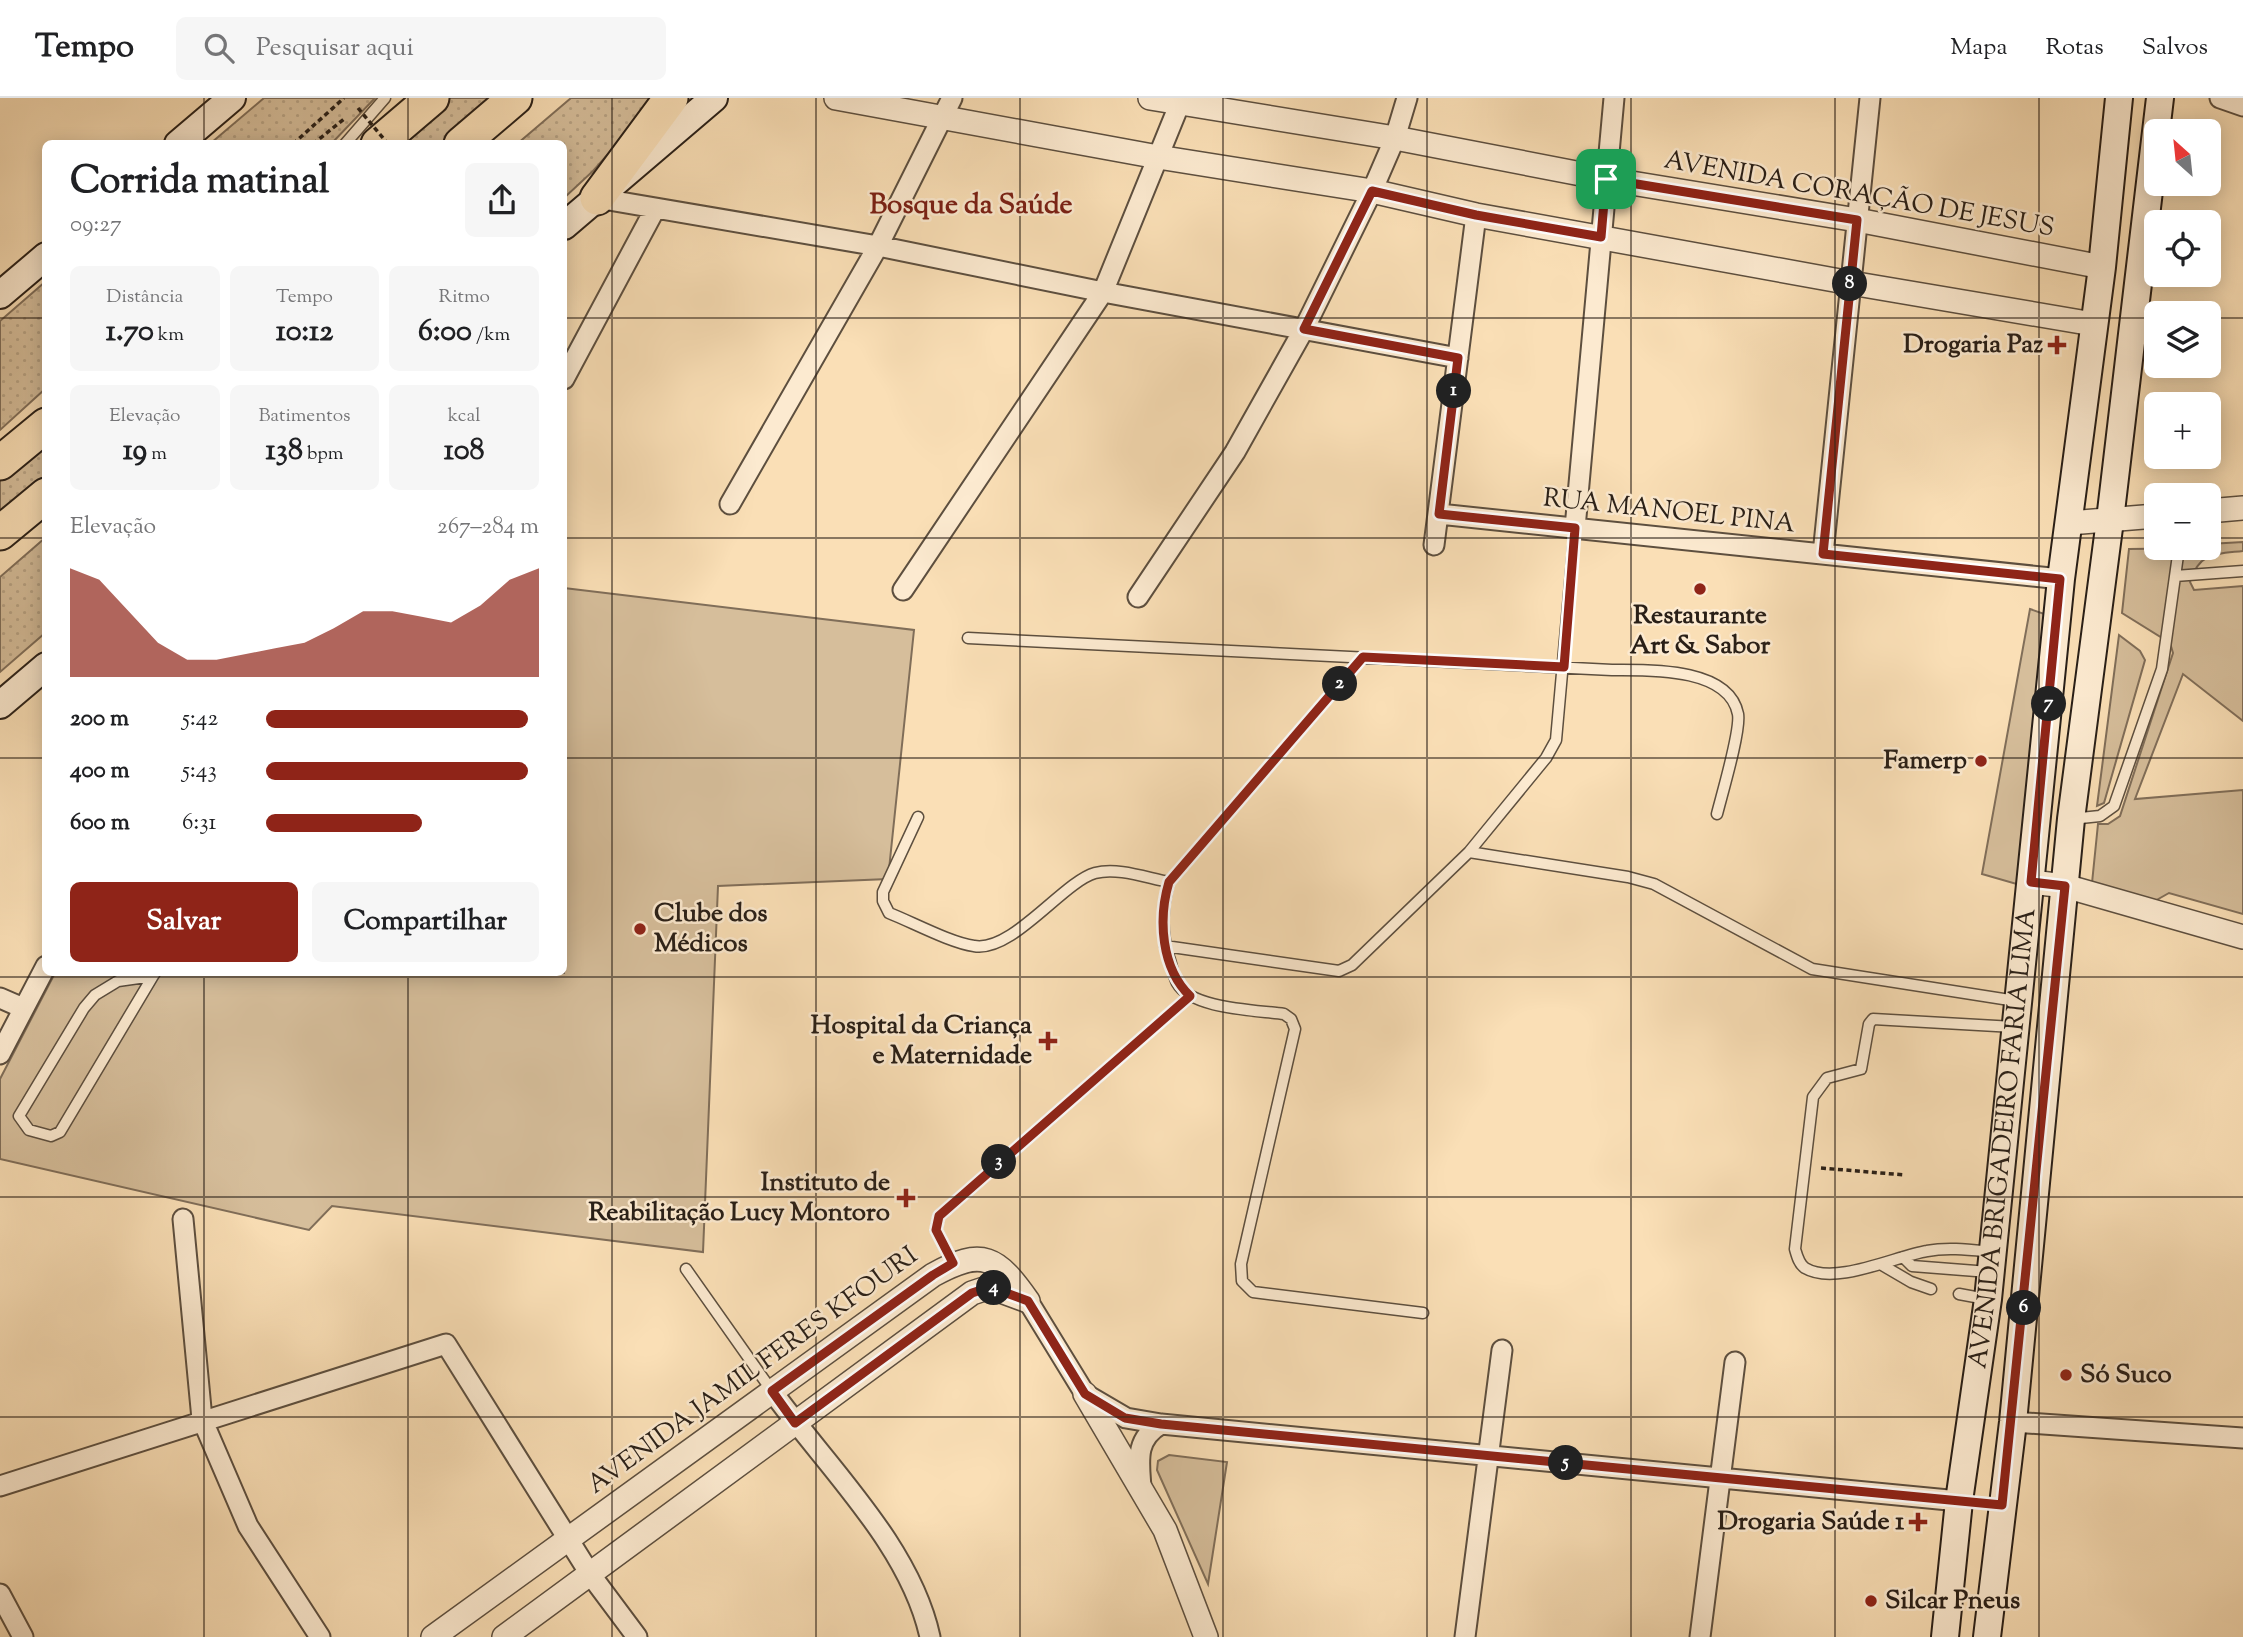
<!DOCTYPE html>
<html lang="pt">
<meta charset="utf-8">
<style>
:root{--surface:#fff;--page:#f6f6f6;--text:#202124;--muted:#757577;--line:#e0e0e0;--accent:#8f2418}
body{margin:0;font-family:"Sorts Mill Goudy",serif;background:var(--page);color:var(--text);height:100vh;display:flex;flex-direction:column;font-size:26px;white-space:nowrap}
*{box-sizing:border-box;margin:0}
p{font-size:23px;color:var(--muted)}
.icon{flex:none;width:38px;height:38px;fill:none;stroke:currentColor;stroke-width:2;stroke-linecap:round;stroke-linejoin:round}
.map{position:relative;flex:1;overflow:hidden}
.sheet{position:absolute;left:42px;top:42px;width:525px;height:836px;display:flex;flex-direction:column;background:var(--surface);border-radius:10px;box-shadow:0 4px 18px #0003}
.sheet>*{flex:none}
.needle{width:46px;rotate:333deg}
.buttons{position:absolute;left:2144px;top:21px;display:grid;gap:14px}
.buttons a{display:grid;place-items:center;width:77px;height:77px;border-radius:10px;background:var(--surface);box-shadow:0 4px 18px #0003;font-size:35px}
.pin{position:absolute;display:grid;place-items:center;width:60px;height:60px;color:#fff;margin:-30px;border-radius:14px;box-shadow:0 4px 10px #0006}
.km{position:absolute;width:35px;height:35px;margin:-18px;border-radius:50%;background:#222;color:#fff;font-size:19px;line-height:35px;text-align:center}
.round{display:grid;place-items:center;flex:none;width:74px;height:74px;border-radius:10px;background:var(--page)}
.headline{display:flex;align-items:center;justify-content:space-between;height:119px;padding:0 28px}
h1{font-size:38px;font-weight:700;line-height:52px}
.metrics{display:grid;grid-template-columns:repeat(3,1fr);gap:10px;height:119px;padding:7px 28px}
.metrics div{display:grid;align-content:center;border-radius:10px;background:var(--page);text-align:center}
.metrics b{font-size:30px;font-weight:700}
.metrics small{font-size:19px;font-weight:400}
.metrics p{font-size:19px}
.chart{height:196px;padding:14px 28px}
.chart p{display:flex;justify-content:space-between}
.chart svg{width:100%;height:126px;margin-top:7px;fill:var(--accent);opacity:.7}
.cta{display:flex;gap:14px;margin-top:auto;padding:14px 28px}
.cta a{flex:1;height:80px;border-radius:10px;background:var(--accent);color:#fff;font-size:28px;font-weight:700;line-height:80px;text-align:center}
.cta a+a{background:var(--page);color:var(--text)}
ul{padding:0 28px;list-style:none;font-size:23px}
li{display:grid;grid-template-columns:112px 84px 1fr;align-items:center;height:52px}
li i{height:18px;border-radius:9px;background:var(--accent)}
header{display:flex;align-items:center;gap:42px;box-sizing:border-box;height:98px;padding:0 35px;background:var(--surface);border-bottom:2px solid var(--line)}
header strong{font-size:33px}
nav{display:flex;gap:38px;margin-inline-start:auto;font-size:24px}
.search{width:490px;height:63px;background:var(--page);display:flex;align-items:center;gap:18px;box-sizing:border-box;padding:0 24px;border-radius:10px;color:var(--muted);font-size:26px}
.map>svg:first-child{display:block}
.grass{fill:url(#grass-dots);stroke:#806e59;stroke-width:2}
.green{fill:#d6be9b;stroke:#806e59;stroke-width:2}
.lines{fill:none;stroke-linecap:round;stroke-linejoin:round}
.service-casing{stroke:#5d4f3f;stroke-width:13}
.minor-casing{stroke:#5d4f3f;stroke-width:23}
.tertiary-casing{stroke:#5d4f3f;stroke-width:26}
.secondary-casing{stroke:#291f17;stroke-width:30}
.motorway-casing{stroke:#291f17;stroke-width:37}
.path{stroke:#291f17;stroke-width:3.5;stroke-dasharray:5 3.5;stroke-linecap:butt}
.service{stroke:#fcead0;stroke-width:10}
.minor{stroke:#fcead0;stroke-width:19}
.tertiary{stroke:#fcead0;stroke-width:23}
.secondary{stroke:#fcead0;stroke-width:26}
.motorway{stroke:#fadfb6;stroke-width:33}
.path-bridge{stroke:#291f17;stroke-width:3.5;stroke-dasharray:5 3.5;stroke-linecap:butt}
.route-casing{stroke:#fff;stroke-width:14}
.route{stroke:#8f2418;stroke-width:9}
.grid{fill:none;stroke:#291f17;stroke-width:2;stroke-opacity:0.55}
.poi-dot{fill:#8f2418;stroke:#fcead0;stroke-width:2.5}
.labels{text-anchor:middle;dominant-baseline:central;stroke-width:5;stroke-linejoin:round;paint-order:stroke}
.street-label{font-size:26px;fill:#291f17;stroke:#fcead0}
.poi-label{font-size:26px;font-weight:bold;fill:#291f17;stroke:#fcead0;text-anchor:end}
.neighbourhood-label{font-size:28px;font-weight:bold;fill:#7a1f14;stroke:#fcead0}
</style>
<header>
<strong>Tempo</strong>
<div class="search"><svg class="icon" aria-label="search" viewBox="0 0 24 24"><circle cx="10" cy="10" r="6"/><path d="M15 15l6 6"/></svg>Pesquisar aqui</div>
<nav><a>Mapa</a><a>Rotas</a><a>Salvos</a></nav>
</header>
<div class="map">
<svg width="2243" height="1539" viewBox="0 0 2243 1539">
<defs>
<pattern id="grass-dots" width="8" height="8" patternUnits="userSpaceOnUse" patternTransform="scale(1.75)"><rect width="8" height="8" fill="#d6be9b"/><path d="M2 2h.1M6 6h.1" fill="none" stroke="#b8a385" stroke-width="1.8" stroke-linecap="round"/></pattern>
</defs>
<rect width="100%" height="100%" fill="#fadfb6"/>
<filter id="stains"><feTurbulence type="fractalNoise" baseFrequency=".00286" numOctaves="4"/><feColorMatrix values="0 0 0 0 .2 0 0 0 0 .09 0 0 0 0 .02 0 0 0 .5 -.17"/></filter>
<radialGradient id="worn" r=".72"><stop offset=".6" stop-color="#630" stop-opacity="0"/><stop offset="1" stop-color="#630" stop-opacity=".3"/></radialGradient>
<path class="grass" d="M264,0H375L332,45H211Z
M450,0H497L442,45L395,46Z
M571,0H658L593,73L564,100V46H517Z
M45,184V291L0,332V223Z
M45,343V380L0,419V382Z
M45,440V535L0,574V479Z"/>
<path class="green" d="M2243,444V453C2216,456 2199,454 2190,484L2194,492L2243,488V623L2183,576L2135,701L2243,692V816L2169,795L2153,804L2092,785L2098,726H2108L2120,718L2173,555L2170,545L2122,515L2129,451L2208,450L2209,446Z
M564,490L914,532L888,781L718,788L703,1154L332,1108L309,1132L0,1061V981L55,875H564Z
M2030,511L2050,518L2020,787L1982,776Z
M2119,537L2140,553L2145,562L2104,705L2097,708Z
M1169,1357L1227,1364L1208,1486L1157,1372L1158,1363Z"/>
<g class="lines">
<defs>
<path id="service" d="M345,46L385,0
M2175,478L2243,473
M968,540L1612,572C1649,572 1729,569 1738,616C1741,632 1722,696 1717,716
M1363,559L1169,784C1162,809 1161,834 1169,859C1172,867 1173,877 1177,885C1191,911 1256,912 1284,916L1291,921L1295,931L1241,1166L1242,1183L1253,1194L1423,1215
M918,719L883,794V803L889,815C912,824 951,845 974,848C1012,855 1063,784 1095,775C1118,769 1147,780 1169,784
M2071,721L2100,718L2114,708L2162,571L2179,450
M1469,754L1628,779L1654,786L1812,871L2016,903
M1165,848L1339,873L1352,867L1469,754L1546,660L1556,642L1575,430
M153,878L118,883L95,897L84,910L19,1018L29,1032L51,1038L60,1034L153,878L155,875
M1992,1154C1971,1152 1948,1149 1927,1153C1896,1158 1835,1188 1805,1170C1799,1166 1797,1158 1795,1151L1813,999L1827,980L1861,971L1869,926L1873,921L2014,929
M1903,1159L1912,1168L1989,1174
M953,1165L936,1132L939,1118L1190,898
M1882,1167L1911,1184L1931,1191
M686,1171L772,1293
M1959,1196L1986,1201"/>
<path id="minor" d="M2220,0L2243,8
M597,100L878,148L1103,194L1458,260
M564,281L655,111
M730,406L878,148L952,0
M1439,416L2061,481
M1575,430L1614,0
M1434,447L1476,117
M1823,456L1870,0
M903,492L1103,194L1182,0
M1138,499L1235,354L1304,231L1372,93L1395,40L1407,0
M0,900L23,910
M0,956L46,868
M183,1121L202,1321L248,1428L320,1539
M1028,1203L1085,1296L1126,1320L1161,1326L1959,1403
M772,1293C826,1368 910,1447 930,1539
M2013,1324L2243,1340
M0,1388L446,1246L590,1476L637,1539
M1141,1389C1139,1363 1135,1341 1161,1326
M0,1496L23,1539
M1465,1539L1502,1252
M1700,1539L1735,1264"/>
<path id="tertiary" d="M836,0L1158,59L1372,93L1476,117L1851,185L2093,226
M1150,0L1395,40L1607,81L1857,122L2102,169
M2208,413L2243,410
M2069,425L2156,418
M2031,784L2065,788L2243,839
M1085,1296L1165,1432L1206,1539
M433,1539L933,1177C983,1149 997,1159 1028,1203
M504,1539L972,1195L990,1189L1028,1203"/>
<g id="secondary">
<path d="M178,46L232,0"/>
<path d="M564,128L714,0"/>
<path d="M0,197L46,158"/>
<path d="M0,607L46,568"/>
<path id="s1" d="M1945,1539L1959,1403L1988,1201L2061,481L2102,169L2119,0"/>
<path d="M1987,1539L2013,1324L2071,721L2110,422L2160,0"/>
</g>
<path id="motorway" d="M378,46L432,0
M461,46L515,0
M597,100L671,0
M0,365L46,327
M0,435L46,397"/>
</defs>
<use href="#service" class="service-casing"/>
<use href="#minor" class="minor-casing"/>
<use href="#tertiary" class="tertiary-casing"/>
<use href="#secondary" class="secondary-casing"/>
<use href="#motorway" class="motorway-casing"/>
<path class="path" d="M293,46L344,0
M313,46L344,21
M1821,1070L1905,1077"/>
<use href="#service" class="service"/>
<use href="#minor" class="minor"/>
<use href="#tertiary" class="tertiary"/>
<use href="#secondary" class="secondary"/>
<use href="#motorway" class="motorway"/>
<path class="path-bridge" d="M358,10L388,46"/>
</g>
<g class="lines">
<defs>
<path id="route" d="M1606,81L1857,122L1823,456L2060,481L2031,784L2065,788L2002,1407L1161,1326L1125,1320L1085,1296L1028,1203L990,1189L972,1195L795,1325L772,1293L933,1177L953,1165L936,1132L939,1118L1190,898C1161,870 1158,821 1169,784L1363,559L1564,569L1575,430L1439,416L1458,260L1304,231L1372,93L1476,117L1601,139Z"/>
</defs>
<use href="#route" class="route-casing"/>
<use href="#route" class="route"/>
</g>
<path class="grid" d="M204,0V46M408,0V46M612,0V1539M816,0V1539M1020,0V1539M1223,0V1539M1427,0V1539M1631,0V1539M1835,0V1539M2039,0V1539M0,220H46M564,220H2156M2208,220H2243M0,440H46M564,440H2156M2208,440H2243M0,660H46M564,660H2243M204,875V1539M408,875V1539M0,879H2243M0,1099H2243M0,1319H2243"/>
<g class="poi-dot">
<path d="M2053.5 236.5h7v7h7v7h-7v7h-7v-7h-7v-7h7z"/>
<circle cx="1700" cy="491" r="7"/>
<circle cx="1981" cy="663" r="7"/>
<circle cx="640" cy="831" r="7"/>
<path d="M1044.5 932.5h7v7h7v7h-7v7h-7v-7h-7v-7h7z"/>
<path d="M902.5 1089.5h7v7h7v7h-7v7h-7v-7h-7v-7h7z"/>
<circle cx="2066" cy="1277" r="7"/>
<path d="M1914.5 1413.5h7v7h7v7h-7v7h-7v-7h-7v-7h7z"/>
<circle cx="1871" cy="1503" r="7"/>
</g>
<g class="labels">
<g class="street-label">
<text transform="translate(1859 97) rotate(10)">AVENIDA CORAÇÃO DE JESUS</text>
<text transform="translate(1669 414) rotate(6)">RUA MANOEL PINA</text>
<text stroke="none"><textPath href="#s1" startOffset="502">AVENIDA BRIGADEIRO FARIA LIMA</textPath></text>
<text transform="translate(753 1273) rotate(-36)">AVENIDA JAMIL FERES KFOURI</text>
</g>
<g class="poi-label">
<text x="2043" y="247">Drogaria Paz</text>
<text x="1700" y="518" text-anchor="middle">Restaurante<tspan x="1700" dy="30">Art &amp; Sabor</tspan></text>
<text x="1967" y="663">Famerp</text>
<text x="654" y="816" text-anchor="start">Clube dos<tspan x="654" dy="30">Médicos</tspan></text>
<text x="1032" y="928">Hospital da Criança<tspan x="1032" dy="30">e Maternidade</tspan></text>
<text x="890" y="1085">Instituto de<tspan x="890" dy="30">Reabilitação Lucy Montoro</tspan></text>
<text x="2080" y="1277" text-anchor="start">Só Suco</text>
<text x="1904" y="1424">Drogaria Saúde 1</text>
<text x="1885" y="1503" text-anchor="start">Silcar Pneus</text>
</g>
<g class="neighbourhood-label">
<text x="971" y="108">Bosque da Saúde</text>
</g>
</g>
<rect width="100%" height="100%" filter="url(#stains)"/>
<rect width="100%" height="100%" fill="url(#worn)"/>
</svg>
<div class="buttons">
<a><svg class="needle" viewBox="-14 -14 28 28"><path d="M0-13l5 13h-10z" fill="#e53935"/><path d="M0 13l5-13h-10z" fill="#757577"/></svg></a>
<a><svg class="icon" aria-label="locate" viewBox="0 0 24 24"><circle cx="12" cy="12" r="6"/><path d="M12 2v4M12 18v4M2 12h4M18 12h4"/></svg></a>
<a><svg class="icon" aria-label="layers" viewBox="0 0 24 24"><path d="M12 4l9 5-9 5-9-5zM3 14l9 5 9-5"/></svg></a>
<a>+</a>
<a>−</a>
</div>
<div class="pin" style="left:1606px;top:81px;background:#1e9e55"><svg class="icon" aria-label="arrive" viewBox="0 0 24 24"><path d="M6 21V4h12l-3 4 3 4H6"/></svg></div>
<b class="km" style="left:1454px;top:293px">1</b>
<b class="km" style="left:1340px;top:586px">2</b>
<b class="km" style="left:999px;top:1064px">3</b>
<b class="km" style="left:994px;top:1190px">4</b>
<b class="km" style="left:1566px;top:1365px">5</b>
<b class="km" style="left:2024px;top:1210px">6</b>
<b class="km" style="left:2049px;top:606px">7</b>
<b class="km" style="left:1850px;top:186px">8</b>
<section class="sheet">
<div class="headline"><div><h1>Corrida matinal</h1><p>09:27</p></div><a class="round"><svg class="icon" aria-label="share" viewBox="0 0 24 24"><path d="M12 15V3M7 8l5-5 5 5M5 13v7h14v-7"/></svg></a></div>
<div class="metrics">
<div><p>Distância</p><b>1.70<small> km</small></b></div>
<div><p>Tempo</p><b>10:12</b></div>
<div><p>Ritmo</p><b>6:00<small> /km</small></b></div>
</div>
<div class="metrics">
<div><p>Elevação</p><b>19<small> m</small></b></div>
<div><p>Batimentos</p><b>138<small> bpm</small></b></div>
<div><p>kcal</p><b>108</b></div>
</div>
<div class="chart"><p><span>Elevação</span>267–284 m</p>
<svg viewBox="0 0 160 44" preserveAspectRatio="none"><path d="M0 44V6L10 10L20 21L30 32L40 38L50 38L60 36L70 34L80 32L90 27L100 21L110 21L120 23L130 25L140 19L150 10L160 6V44z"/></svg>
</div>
<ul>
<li><b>200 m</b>5:42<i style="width:96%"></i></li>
<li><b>400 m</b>5:43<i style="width:96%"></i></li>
<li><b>600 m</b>6:31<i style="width:57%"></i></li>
</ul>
<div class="cta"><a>Salvar</a><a>Compartilhar</a></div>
</section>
</div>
